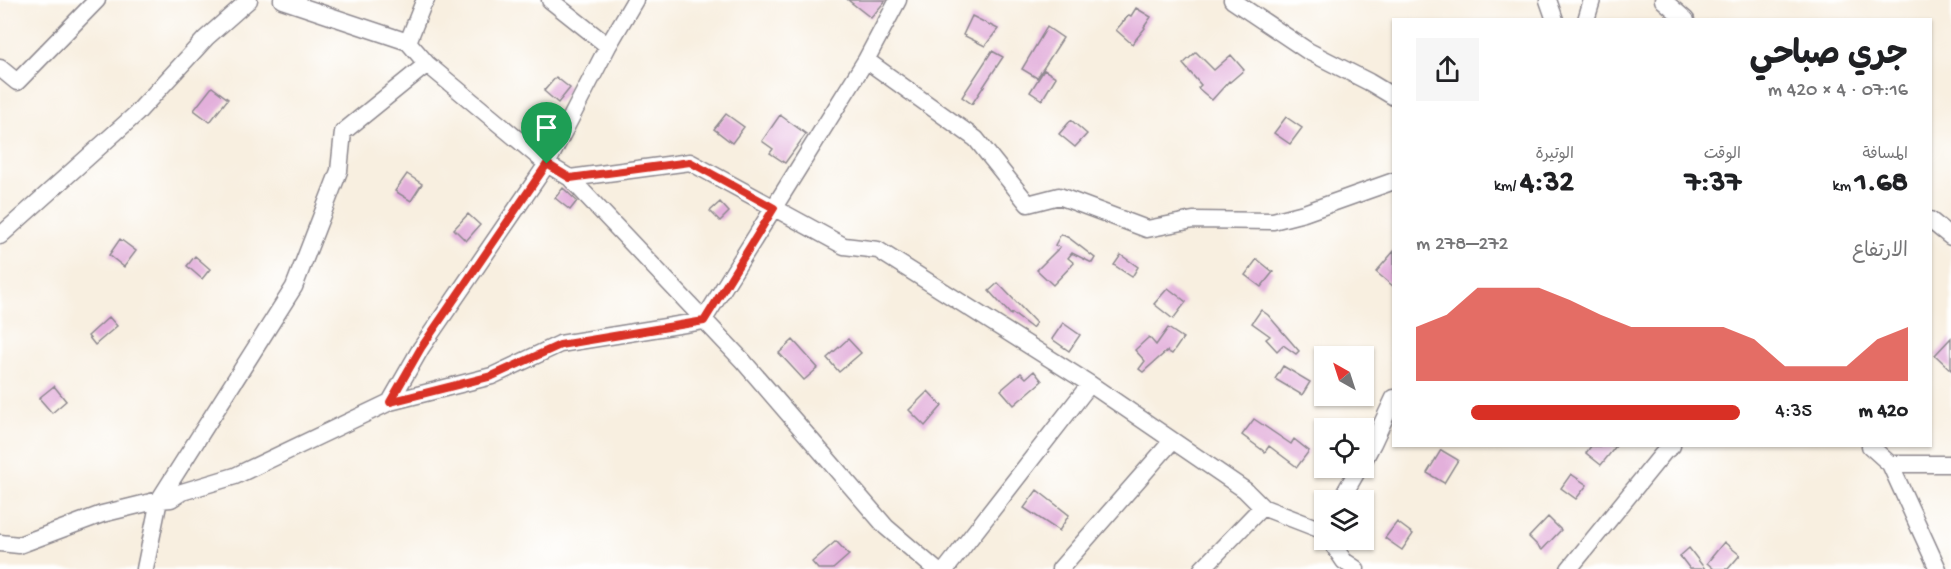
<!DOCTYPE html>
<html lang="ar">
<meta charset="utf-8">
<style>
:root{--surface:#fff;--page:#f6f6f6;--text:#202124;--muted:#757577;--accent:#d93025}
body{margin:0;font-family:"Gochi Hand","Playpen Sans Arabic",sans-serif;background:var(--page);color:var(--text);direction:rtl;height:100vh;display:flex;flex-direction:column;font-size:22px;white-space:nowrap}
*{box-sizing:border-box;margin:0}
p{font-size:20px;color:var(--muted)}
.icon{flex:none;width:33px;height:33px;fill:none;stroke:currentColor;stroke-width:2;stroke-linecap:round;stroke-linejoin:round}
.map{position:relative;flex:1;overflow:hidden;direction:ltr}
.side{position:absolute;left:1392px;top:18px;width:540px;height:429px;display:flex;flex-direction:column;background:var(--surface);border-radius:0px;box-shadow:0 2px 4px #0004;direction:rtl}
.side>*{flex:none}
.needle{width:39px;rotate:321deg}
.controls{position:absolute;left:1314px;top:346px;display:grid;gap:12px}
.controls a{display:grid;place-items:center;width:60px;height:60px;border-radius:0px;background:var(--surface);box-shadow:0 2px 4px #0004;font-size:30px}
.pin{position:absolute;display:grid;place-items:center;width:51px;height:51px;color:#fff;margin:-62px -26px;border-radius:50% 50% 50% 0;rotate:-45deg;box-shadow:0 0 6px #0007}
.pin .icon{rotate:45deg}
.round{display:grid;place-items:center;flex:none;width:63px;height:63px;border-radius:0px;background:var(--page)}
.head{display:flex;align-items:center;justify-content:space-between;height:102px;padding:0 24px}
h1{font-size:33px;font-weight:700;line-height:45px}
.figures{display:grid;grid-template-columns:repeat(3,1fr);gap:9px;height:102px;padding:6px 24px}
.figures div{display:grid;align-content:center}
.figures b{font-size:30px;font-weight:700}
.figures small{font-size:16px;font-weight:400}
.figures p{font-size:16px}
.chart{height:168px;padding:12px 24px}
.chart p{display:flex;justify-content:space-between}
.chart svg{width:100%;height:108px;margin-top:6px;fill:var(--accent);opacity:.7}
ul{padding:0 24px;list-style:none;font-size:20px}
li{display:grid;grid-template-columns:96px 72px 1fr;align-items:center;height:45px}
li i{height:15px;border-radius:8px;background:var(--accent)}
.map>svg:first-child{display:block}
.building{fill:#e3b0db}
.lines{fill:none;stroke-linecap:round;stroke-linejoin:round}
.street-casing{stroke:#8d888e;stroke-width:19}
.street{stroke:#fff;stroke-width:16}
.route-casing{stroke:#fff;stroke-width:12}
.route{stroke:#d93025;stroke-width:8}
</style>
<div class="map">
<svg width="1951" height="569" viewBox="0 0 1951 569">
<rect width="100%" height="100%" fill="#fff"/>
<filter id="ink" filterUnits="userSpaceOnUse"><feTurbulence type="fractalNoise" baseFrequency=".0167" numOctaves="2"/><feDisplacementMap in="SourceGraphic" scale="12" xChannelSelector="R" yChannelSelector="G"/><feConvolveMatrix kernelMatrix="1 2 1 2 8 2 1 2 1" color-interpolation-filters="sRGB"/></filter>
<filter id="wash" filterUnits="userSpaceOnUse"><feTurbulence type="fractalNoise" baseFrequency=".008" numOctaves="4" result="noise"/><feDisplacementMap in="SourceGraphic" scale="24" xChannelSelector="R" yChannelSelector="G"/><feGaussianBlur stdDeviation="1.35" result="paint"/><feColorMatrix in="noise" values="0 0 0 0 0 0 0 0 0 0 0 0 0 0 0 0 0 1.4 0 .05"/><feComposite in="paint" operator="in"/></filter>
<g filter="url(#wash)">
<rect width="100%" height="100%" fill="#f8efe0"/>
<g id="blocks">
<path class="building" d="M848,0H886L871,18Z
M1136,8L1151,17L1144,27L1145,28L1132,44L1116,30L1129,15L1131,16Z
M972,16L998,29L985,46L963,35Z
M1047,27L1063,38L1037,78L1022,69Z
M992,51L1003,57L972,104L962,97Z
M1196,52L1214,70L1231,55L1244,70L1230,82L1229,81L1212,100L1198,88L1201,85L1183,64Z
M1044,70L1056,77L1042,100L1030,92Z
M556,77L570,88L558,103L544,91Z
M212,87L228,99L210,122L194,110Z
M726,114L744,127L732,143L714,129Z
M780,115L806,134L785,163L770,153L773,149L762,141Z
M1286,117L1302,128L1290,144L1274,133Z
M1071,120L1087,134L1075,147L1059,134Z
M407,174L422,184L411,201L395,191Z
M563,188L577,201L570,210L555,198Z
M720,202L729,212L720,221L710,211Z
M468,214L480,225L466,241L454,229Z
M1061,234L1069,238L1095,258L1092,263L1072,253L1068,258L1074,263L1053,285L1037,270L1060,247L1055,245Z
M120,239L136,251L124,267L109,255Z
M1394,251V287L1376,272Z
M1121,255L1138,267L1132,277L1114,265Z
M195,256L210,269L202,279L187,266Z
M1257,259L1273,272L1261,287L1245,275Z
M998,283L1036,323L1032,328L1012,313L1011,315L989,291Z
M1168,288L1186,302L1173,319L1154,304Z
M1261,310L1268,315L1299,351L1296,354L1283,345L1277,351L1266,339L1270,336L1252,323Z
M109,317L117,326L95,345L88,336Z
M1063,323L1080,335L1069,351L1052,339Z
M1168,328L1183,338L1172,354L1167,351L1143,372L1139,369L1145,361L1135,350L1149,337L1156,345Z
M1951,338V370L1935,355Z
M848,339L861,353L839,372L827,358Z
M793,340L818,368L804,380L779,353Z
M1283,366L1310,382L1302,395L1275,379Z
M1034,371L1042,381L1014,405L1001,390L1021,373L1026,378Z
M54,386L66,401L52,413L39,398Z
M928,391L942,406L925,426L909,410Z
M1254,419L1291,444L1294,439L1309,451L1297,467L1269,446L1265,452L1242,435Z
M1591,446H1616L1601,465L1586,453Z
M1441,450L1458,460L1444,483L1427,473Z
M1571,474L1587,485L1576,499L1561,488Z
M1037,490L1069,515L1059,531L1024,508Z
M1548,517L1561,530L1542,550L1529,537Z
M1397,522L1413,534L1402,550L1385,538Z
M836,541L849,555L833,569H818L812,562Z
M1724,542L1740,555L1728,569H1714L1707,563Z
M1689,548L1705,569H1690L1680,556Z"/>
</g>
</g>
<g filter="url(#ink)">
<use href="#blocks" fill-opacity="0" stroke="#8d888e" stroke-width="1.5"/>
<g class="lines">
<defs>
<path id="street" d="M282,0L408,42L427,64L547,164L570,178L743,361L886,527L935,569
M550,0L608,46L635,0
M898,0L866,60L976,139L1028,204L1059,196L1147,229L1193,220L1273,221L1304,213L1394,181
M1232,0L1308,51L1369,82L1394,97
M1548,0L1555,20
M1663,0L1686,20
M1586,20L1592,0
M408,42L423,4L426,0
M0,68L17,82L97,0
M570,178L690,162L844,246L878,250L1090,384L1245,490L1262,507L1324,531
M1930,220L1951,237
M0,236L136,114L206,38L249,0
M390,402L421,348L547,164L608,46
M1870,446L1890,464L1938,569
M1364,460L1373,443L1394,398
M1890,464H1951
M1340,501L1359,468
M1330,540L1344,561L1356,569
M0,543L19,545L102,514L159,500L171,499L182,492L235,476L390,402L492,376L560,344L703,321L866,60
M145,569L159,500L294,287L339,171L343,132L427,64
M946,569L1090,384
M1060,569L1172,441
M1202,569L1262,507
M1569,569L1665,451L1672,446"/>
</defs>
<use href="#street" class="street-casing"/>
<use href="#street" class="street"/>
</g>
</g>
<g class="lines" filter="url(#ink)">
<defs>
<path id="route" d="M690,162L774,208L704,321L560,345L492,376L390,402L421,348L547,164L570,178Z"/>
</defs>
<use href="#route" class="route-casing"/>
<use href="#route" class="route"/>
</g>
</svg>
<div class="controls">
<a><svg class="needle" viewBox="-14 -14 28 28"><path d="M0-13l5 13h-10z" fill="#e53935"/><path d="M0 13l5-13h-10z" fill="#757577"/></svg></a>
<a><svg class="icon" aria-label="locate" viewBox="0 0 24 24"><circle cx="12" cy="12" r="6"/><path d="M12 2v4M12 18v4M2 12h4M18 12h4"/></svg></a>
<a><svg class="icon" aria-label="layers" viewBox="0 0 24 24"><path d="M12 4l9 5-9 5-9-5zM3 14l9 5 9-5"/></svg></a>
</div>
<div class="pin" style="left:547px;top:164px;background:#1e9e55"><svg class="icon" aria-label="arrive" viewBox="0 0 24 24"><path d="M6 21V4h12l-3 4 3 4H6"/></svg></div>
<section class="side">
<div class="head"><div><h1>جري صباحي</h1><p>07:16 · 4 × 420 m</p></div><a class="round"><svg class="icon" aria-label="share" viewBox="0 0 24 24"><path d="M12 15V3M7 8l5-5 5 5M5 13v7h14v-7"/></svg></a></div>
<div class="figures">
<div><p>المسافة</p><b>1.68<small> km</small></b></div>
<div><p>الوقت</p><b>7:37</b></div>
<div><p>الوتيرة</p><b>4:32<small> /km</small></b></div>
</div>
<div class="chart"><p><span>الارتفاع</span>272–278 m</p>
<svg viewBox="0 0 160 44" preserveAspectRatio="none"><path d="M0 44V22L10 17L20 6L30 6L40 6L50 11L60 17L70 22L80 22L90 22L100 22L110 27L120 38L130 38L140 38L150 27L160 22V44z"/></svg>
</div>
<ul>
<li><b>420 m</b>4:35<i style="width:83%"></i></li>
</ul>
</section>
</div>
